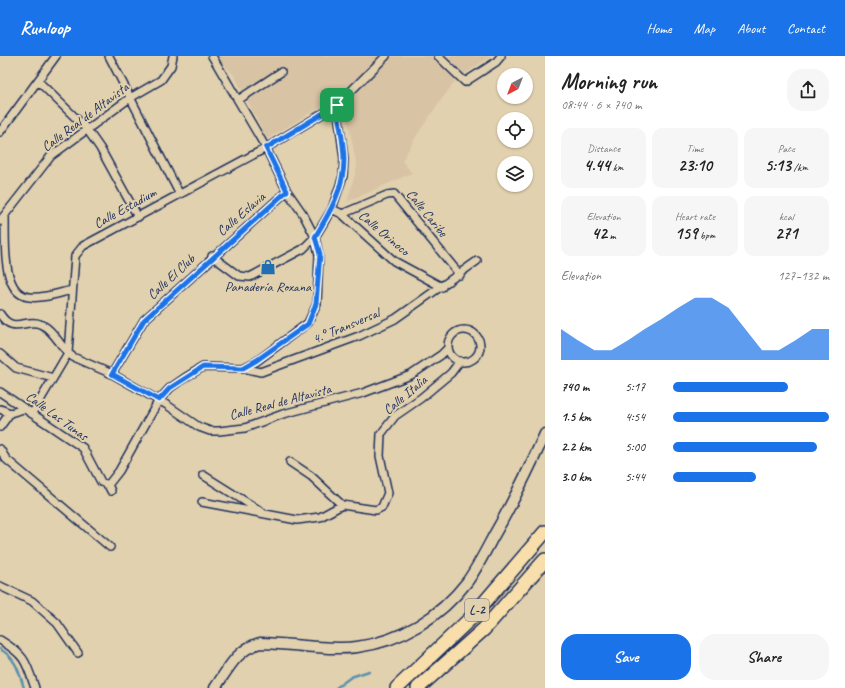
<!DOCTYPE html>
<meta charset="utf-8">
<style>
:root{--surface:#fff;--page:#f6f6f6;--text:#222;--muted:#767676;--accent:#1a73e8}
body{margin:0;font-family:Caveat,sans-serif;background:var(--page);color:var(--text);height:100vh;display:flex;flex-direction:column;font-size:15px;white-space:nowrap}
*{box-sizing:border-box;margin:0}
p{font-size:13px;color:var(--muted)}
.icon{flex:none;width:22px;height:22px;fill:none;stroke:currentColor;stroke-width:2;stroke-linecap:round;stroke-linejoin:round}
.map{position:relative;flex:1;overflow:hidden}
.drawer{display:flex;flex-direction:column;background:var(--surface);width:300px}
.drawer>*{flex:none}
.needle{width:26px;rotate:222deg}
.buttons{position:absolute;left:497px;top:12px;display:grid;gap:8px}
.buttons a{display:grid;place-items:center;width:36px;height:36px;border-radius:50%;background:var(--surface);box-shadow:0 1px 3px #0004;font-size:20px}
.pin{position:absolute;display:grid;place-items:center;width:34px;height:34px;color:#fff;margin:-17px;border-radius:8px;box-shadow:0 2px 6px #0006}
.round{display:grid;place-items:center;flex:none;width:42px;height:42px;border-radius:16px;background:var(--page)}
.headline{display:flex;align-items:center;justify-content:space-between;height:68px;padding:0 16px}
h1{font-size:22px;font-weight:800;line-height:30px}
.stats{display:grid;grid-template-columns:repeat(3,1fr);gap:6px;height:68px;padding:4px 16px}
.stats div{display:grid;align-content:center;border-radius:10px;background:var(--page);text-align:center}
.stats b{font-size:17px;font-weight:800}
.stats small{font-size:11px;font-weight:400}
.stats p{font-size:11px}
.chart{height:112px;padding:8px 16px}
.chart p{display:flex;justify-content:space-between}
.chart svg{width:100%;height:72px;margin-top:4px;fill:var(--accent);opacity:.7}
.action{display:flex;gap:8px;margin-top:auto;padding:8px 16px}
.action a{flex:1;height:46px;border-radius:16px;background:var(--accent);color:#fff;font-size:16px;font-weight:800;line-height:46px;text-align:center}
.action a+a{background:var(--page);color:var(--text)}
ul{padding:0 16px;list-style:none;font-size:13px}
li{display:grid;grid-template-columns:64px 48px 1fr;align-items:center;height:30px}
li i{height:10px;border-radius:5px;background:var(--accent)}
header{display:flex;align-items:center;gap:24px;box-sizing:border-box;height:56px;padding:0 20px;background:var(--accent);color:#fff}
header strong{font-size:19px}
nav{display:flex;gap:22px;margin-inline-start:auto;font-size:14px}
main{display:flex;flex:1;min-height:0}
.map>svg:first-child{display:block}
.built{fill:#d9c3a5}
.lines{fill:none;stroke-linecap:round;stroke-linejoin:round}
.stream{stroke:#5b91af;stroke-width:2.5}
.street-casing{stroke:#1b2f5e;stroke-width:10}
.secondary-casing{stroke:#1b2f5e;stroke-width:13}
.highway-casing{stroke:#1b2f5e;stroke-width:16}
.street{stroke:#e2d1ae;stroke-width:7}
.secondary{stroke:#e2d1ae;stroke-width:10}
.highway{stroke:#f8deab;stroke-width:13}
.route-casing{stroke:#fff;stroke-width:8}
.route{stroke:#1a73e8;stroke-width:5}
.labels{text-anchor:middle;dominant-baseline:central;stroke-width:4;stroke-linejoin:round;paint-order:stroke}
.shield{fill:#e2d1ae;stroke:#576076;stroke-width:1}
.shield-label{font-size:13px;font-weight:bold;fill:#1b2f5e}
.street-label{font-size:14px;fill:#1b2f5e;stroke:#e2d1ae}
.poi-label{font-size:14px;fill:#1b2f5e;stroke:#e2d1ae}
</style>
<header>
<strong>Runloop</strong>
<nav><a>Home</a><a>Map</a><a>About</a><a>Contact</a></nav>
</header>
<main>
<div class="map">
<svg width="545" height="632" viewBox="0 0 545 632">
<rect width="100%" height="100%" fill="#e2d1ae"/>
<filter id="ink" filterUnits="userSpaceOnUse"><feTurbulence type="fractalNoise" baseFrequency=".025" numOctaves="2"/><feDisplacementMap in="SourceGraphic" scale="8" xChannelSelector="R" yChannelSelector="G"/><feConvolveMatrix kernelMatrix="1 2 1 2 8 2 1 2 1" color-interpolation-filters="sRGB"/></filter>
<g filter="url(#ink)">
<path class="built" d="M215,0H491L456,24L436,51L417,79L402,105L412,117L347,146L357,111L347,61L334,43L267,83L234,19Z"/>
<g class="lines">
<path class="stream" d="M0,593C16,602 19,616 24,632
M336,632L351,621L369,615"/>
<defs>
<path id="street" d="M109,0L179,137
M212,0L266,92L287,135L303,158L315,181L319,199L317,248L308,267L257,305L243,312
M438,0L465,26L496,6L501,0
M38,25L86,72L100,92L138,161
M238,44L281,16
M0,76L56,0
M332,153L342,158L394,205L442,231
M342,158L387,139L394,138L460,219
M5,159C6,180 0,238 29,241C43,243 59,237 72,234
M0,165L51,100L130,42L161,24L171,10L173,0
M212,200L239,220L250,221L303,193L315,181L332,153L343,120L344,103L337,49
M0,258C13,279 26,262 40,268C54,273 61,293 73,301L112,318L167,349L199,371L210,375H219L245,372L283,358L363,337L411,319L441,299L448,292
M448 290a16 16 0 1 1 32 0a16 16 0 1 1-32 0Z
M0,298L16,312L53,322
M112,318L144,264L287,135
M0,336L83,392L101,426L108,429
M0,353L10,357L24,353
M32,358L68,297L75,200L83,190L266,92L337,49L386,0
M0,371L10,357
M0,393L6,403L110,491
M290,406L311,420L342,449
M203,419L262,456
M111,435L108,429L119,415L159,344L170,332L186,321L203,311L243,312L261,316L359,280L395,263L477,205
M202,446L297,464L320,461L342,449L376,454L382,451L388,437L380,400L381,378L395,360L421,342L451,317L460,305
M0,530L32,545L57,567L78,597
M0,584C25,599 26,605 35,632"/>
<path id="secondary" d="M215,632C228,613 237,593 260,587C291,587 327,595 357,591C402,585 440,561 467,526C477,512 485,496 493,481C512,448 529,413 545,378"/>
<path id="highway" d="M397,632L471,562L545,476
M418,632L484,573L545,504"/>
</defs>
<use href="#street" class="street-casing"/>
<use href="#secondary" class="secondary-casing"/>
<use href="#highway" class="highway-casing"/>
<use href="#street" class="street"/>
<use href="#secondary" class="secondary"/>
<use href="#highway" class="highway"/>
</g>
</g>
<g class="lines" filter="url(#ink)">
<defs>
<path id="route" d="M337,49C339,67 344,87 344,104C344,133 329,158 315,181L320,198L316,248L308,268L257,304L243,312L203,311L170,332L159,344L112,318L144,264L287,135L266,92Z"/>
</defs>
<use href="#route" class="route-casing"/>
<use href="#route" class="route"/>
</g>
<defs>
<symbol id="shop-bare" viewBox="-9 -9 18 18"><path d="M-5-2.5h2.3a2.7 3.5 0 0 1 5.4 0H5L5.5 6h-11ZM-1.5-2.5h3a1.5 2.3 0 0 0-3 0Z" fill="#1f6fb2" stroke="#e2d1ae" stroke-width="2.5" paint-order="stroke"/></symbol>
</defs>
<g fill-rule="evenodd">
<use href="#shop-bare" x="257" y="200" width="22" height="22"/>
</g>
<g class="labels">
<rect class="shield" x="465" y="543" width="24" height="22" rx="3"/>
<g class="shield-label">
<text x="477" y="554">L-2</text>
</g>
<g class="street-label">
<text transform="translate(85 61) rotate(-37)">Calle Real de Altavista</text>
<text transform="translate(125 152) rotate(-29)">Calle Estadium</text>
<text transform="translate(427 157) rotate(51)">Calle Caribe</text>
<text transform="translate(241 158) rotate(-41)">Calle Eslavia</text>
<text transform="translate(384 177) rotate(40)">Calle Orinoco</text>
<text transform="translate(171 221) rotate(-43)">Calle El Club</text>
<text transform="translate(346 270) rotate(-23)">4.° Transversal</text>
<text transform="translate(405 339) rotate(-40)">Calle Italia</text>
<text transform="translate(280 346) rotate(-15)">Calle Real de Altavista</text>
<text transform="translate(57 360) rotate(36)">Calle Las Tunas</text>
</g>
<g class="poi-label">
<text x="268" y="230">Panadería Roxana</text>
</g>
</g>
</svg>
<div class="buttons">
<a><svg class="needle" viewBox="-14 -14 28 28"><path d="M0-13l5 13h-10z" fill="#e53935"/><path d="M0 13l5-13h-10z" fill="#767676"/></svg></a>
<a><svg class="icon" aria-label="locate" viewBox="0 0 24 24"><circle cx="12" cy="12" r="6"/><path d="M12 2v4M12 18v4M2 12h4M18 12h4"/></svg></a>
<a><svg class="icon" aria-label="layers" viewBox="0 0 24 24"><path d="M12 4l9 5-9 5-9-5zM3 14l9 5 9-5"/></svg></a>
</div>
<div class="pin" style="left:337px;top:49px;background:#1e9e55"><svg class="icon" aria-label="arrive" viewBox="0 0 24 24"><path d="M6 21V4h12l-3 4 3 4H6"/></svg></div>
</div>
<section class="drawer">
<div class="headline"><div><h1>Morning run</h1><p>08:44 · 6 × 740 m</p></div><a class="round"><svg class="icon" aria-label="share" viewBox="0 0 24 24"><path d="M12 15V3M7 8l5-5 5 5M5 13v7h14v-7"/></svg></a></div>
<div class="stats">
<div><p>Distance</p><b>4.44<small> km</small></b></div>
<div><p>Time</p><b>23:10</b></div>
<div><p>Pace</p><b>5:13<small> /km</small></b></div>
</div>
<div class="stats">
<div><p>Elevation</p><b>42<small> m</small></b></div>
<div><p>Heart rate</p><b>159<small> bpm</small></b></div>
<div><p>kcal</p><b>271</b></div>
</div>
<div class="chart"><p><span>Elevation</span>127–132 m</p>
<svg viewBox="0 0 160 44" preserveAspectRatio="none"><path d="M0 44V25L10 32L20 38L30 38L40 32L50 25L60 19L70 12L80 6L90 6L100 12L110 25L120 38L130 38L140 32L150 25L160 25V44z"/></svg>
</div>
<ul>
<li><b>740 m</b>5:17<i style="width:74%"></i></li>
<li><b>1.5 km</b>4:54<i style="width:100%"></i></li>
<li><b>2.2 km</b>5:00<i style="width:92%"></i></li>
<li><b>3.0 km</b>5:44<i style="width:53%"></i></li>
</ul>
<div class="action"><a>Save</a><a>Share</a></div>
</section>
</main>
